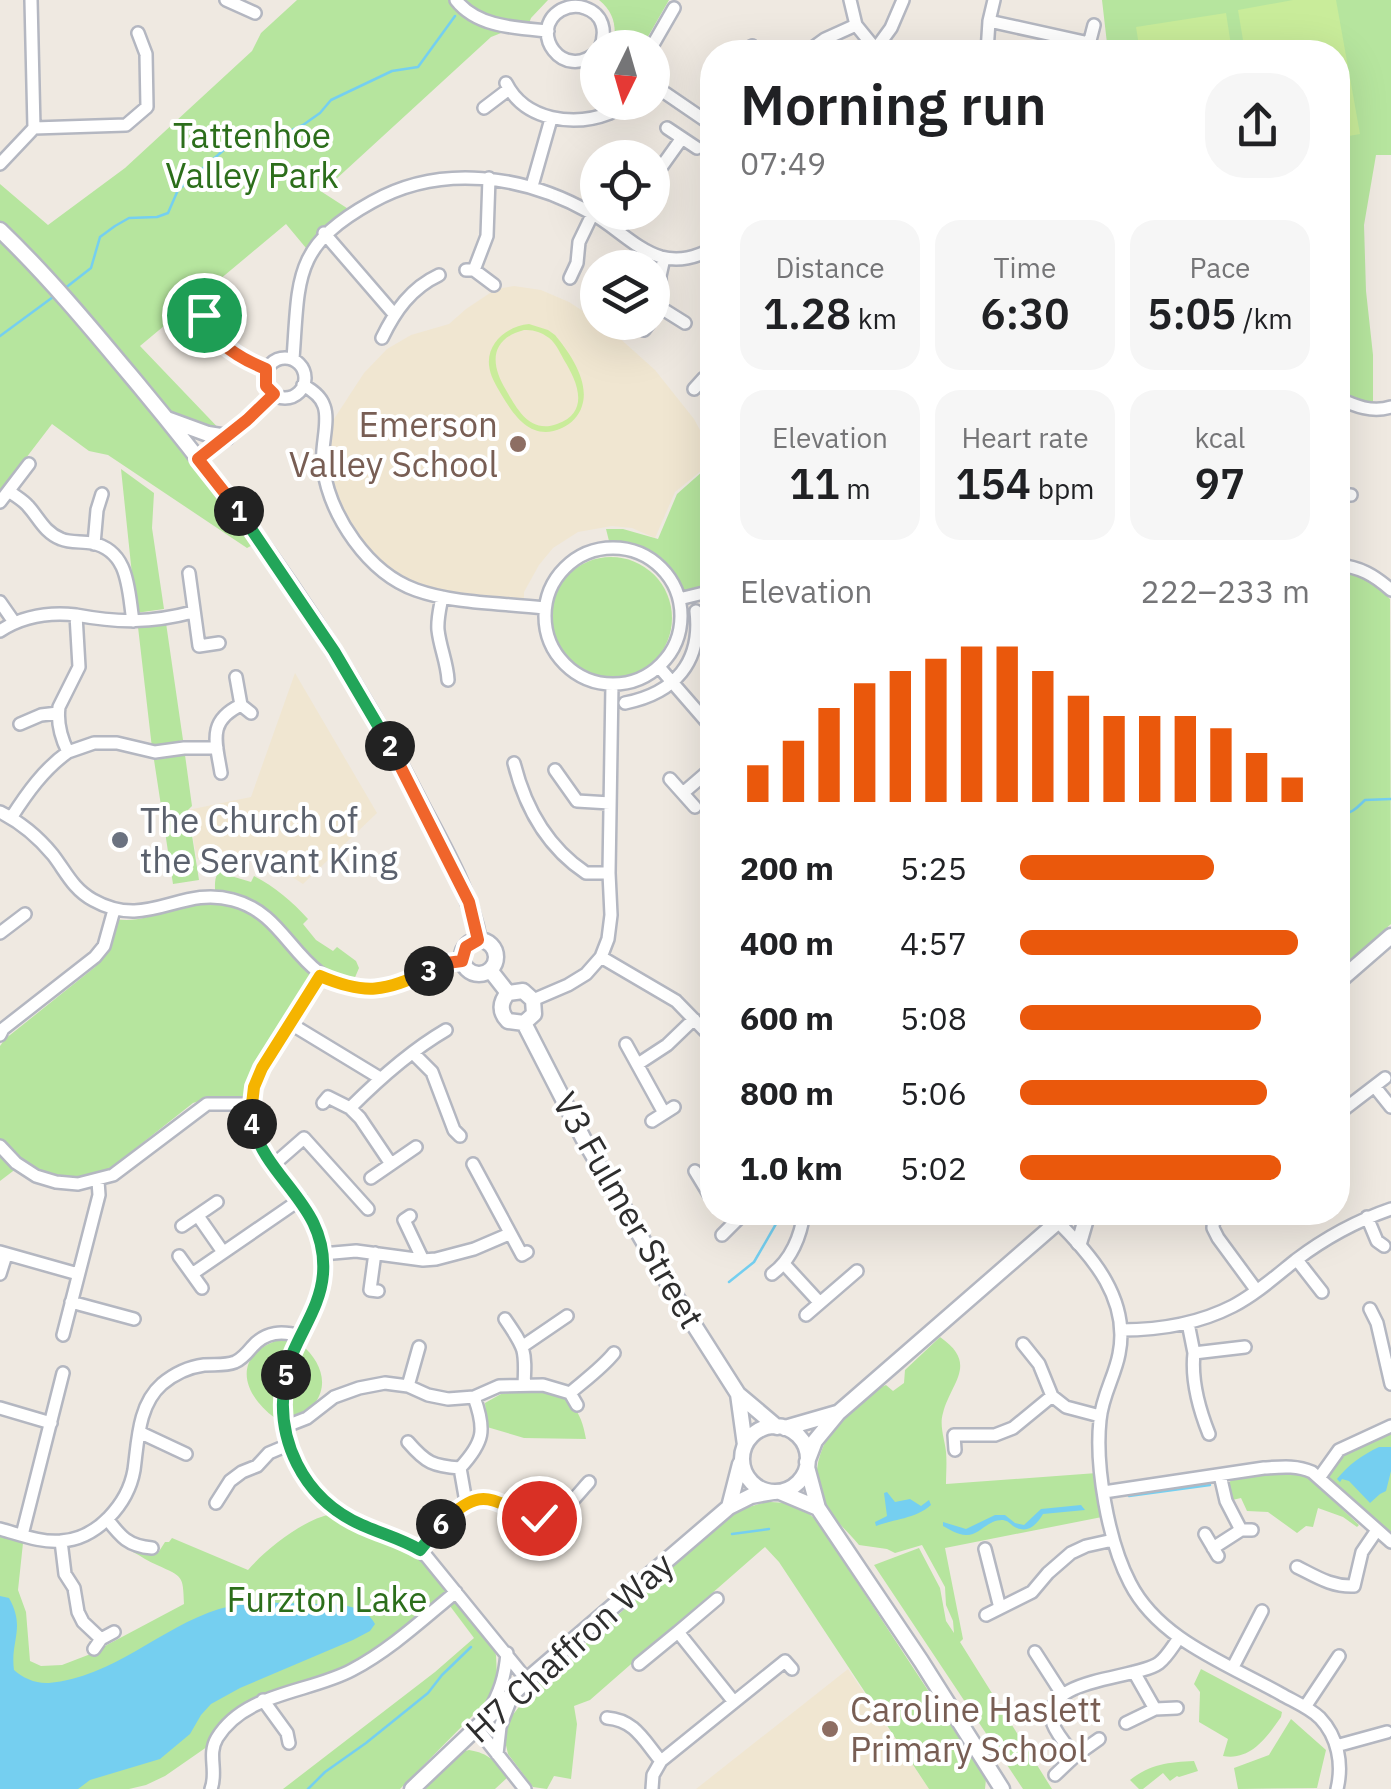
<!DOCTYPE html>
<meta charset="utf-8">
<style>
:root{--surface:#fff;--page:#f6f6f6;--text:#202124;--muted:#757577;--accent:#ea580c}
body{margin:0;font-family:"IBM Plex Sans",sans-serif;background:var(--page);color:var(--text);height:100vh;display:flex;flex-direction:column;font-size:38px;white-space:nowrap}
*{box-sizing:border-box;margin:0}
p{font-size:32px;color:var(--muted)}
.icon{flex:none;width:55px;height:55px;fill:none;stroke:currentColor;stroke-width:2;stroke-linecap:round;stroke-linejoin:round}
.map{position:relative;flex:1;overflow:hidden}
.side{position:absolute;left:700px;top:40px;width:650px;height:1185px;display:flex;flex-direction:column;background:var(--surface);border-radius:40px;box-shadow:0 10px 40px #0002}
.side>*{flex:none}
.needle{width:65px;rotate:185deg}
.tools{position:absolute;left:580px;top:30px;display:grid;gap:20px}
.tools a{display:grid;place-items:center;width:90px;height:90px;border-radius:50%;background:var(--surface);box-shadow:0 10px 40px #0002;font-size:50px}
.pin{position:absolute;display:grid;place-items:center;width:85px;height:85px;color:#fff;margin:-42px;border:5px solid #fff;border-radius:50%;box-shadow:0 2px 10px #0007}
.km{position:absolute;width:50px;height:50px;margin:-25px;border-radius:50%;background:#222;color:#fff;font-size:28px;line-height:50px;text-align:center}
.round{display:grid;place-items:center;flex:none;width:105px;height:105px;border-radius:40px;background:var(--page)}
.summary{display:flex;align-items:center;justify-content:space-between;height:170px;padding:0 40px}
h1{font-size:55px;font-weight:600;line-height:75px}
.figures{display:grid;grid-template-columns:repeat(3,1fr);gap:15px;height:170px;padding:10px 40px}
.figures div{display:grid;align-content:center;border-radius:25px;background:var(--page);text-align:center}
.figures b{font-size:42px;font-weight:600}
.figures small{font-size:28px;font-weight:400}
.figures p{font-size:28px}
.chart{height:280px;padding:20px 40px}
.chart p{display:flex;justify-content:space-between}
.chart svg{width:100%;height:180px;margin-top:10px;stroke:var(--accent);stroke-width:6}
ul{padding:0 40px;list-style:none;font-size:32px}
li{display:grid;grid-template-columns:160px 120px 1fr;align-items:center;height:75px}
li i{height:25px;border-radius:12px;background:var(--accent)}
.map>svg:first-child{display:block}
.education{fill:#f0e6d1}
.green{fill:#b6e59e}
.pitch{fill:#c9ec9a;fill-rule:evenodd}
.water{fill:#75cff0}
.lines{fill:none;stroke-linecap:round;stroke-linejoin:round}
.stream{stroke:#75cff0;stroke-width:2.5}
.minor-casing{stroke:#b4b7c1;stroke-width:16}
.tertiary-casing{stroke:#b4b7c1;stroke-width:19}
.minor{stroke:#fff;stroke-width:11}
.tertiary{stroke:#fff;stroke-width:14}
.split-1-casing{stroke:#fff;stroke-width:20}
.split-2-casing{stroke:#fff;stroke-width:20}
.split-3-casing{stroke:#fff;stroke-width:20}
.split-4-casing{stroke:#fff;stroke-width:20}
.split-5-casing{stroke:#fff;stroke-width:20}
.split-6-casing{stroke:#fff;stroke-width:20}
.split-7-casing{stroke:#fff;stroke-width:20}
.split-1{stroke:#f0652b;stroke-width:12}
.split-2{stroke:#22a559;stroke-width:12}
.split-3{stroke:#f0652b;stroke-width:12}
.split-4{stroke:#f5b400;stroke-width:12}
.split-5{stroke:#22a559;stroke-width:12}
.split-6{stroke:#22a559;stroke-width:12}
.split-7{stroke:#f5b400;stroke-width:12}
.education-dot{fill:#8d6e63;stroke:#fff;stroke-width:4}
.worship-dot{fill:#6b7280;stroke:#fff;stroke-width:4}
.labels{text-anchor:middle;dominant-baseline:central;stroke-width:8;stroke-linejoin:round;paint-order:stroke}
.park-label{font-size:35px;fill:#2c6e1b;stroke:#fff}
.education-label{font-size:35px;fill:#785e54;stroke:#fff;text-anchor:end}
.worship-label{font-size:35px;fill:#5b616d;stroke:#fff;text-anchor:start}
.street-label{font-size:35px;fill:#2e2e2e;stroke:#fff}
</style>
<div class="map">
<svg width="1391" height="1789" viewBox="0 0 1391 1789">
<rect width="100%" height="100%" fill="#efe9e1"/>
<path class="education" d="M514,286L541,290L569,302L606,326L655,370L694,419L712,452V462L675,492L655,538L632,528L612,526L578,532L553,548L539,565L524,592V603L439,592L405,583L378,562L356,538L332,488L327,462V443L332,422L364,373L387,349L411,335L449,324L466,309L496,289Z
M295,673L377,813L303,884L286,873L254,858L232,853L197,859L188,810L251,797Z
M848,1669L929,1789H696Z"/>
<path class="green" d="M297,0H548L531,18L527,29L514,28L491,37L322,192L353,212L311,254L286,224L140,346L227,437L169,420L260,541L247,548L108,455L89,451L52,424L0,492V184L48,225L125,168L252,51L261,33Z
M599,0H669L642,47L613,48C617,28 615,13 599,0Z
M1102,0H1391V155H1376L1364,225L1366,291L1373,355V410L1338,398V52H1108Z
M712,463V586C703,589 691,596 681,590C672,586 669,572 662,565C649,552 628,546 610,545L606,529H623L658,539L677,494Z
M121,469L154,493L152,528L164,609L136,613Z
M550 618a61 61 0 1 1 122 0a61 61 0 1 1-122 0Z
M1338,574H1364L1390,599L1391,924L1338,971Z
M166,623L183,740L152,748L138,627Z
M185,755L192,806L188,810L199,880L173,884L154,760Z
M224,869H231V876L251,882L254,876C275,887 292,901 308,919L303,924L316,940L333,951L337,947L356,961L359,968L353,982C335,977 317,969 304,955C289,939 279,919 261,906C247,897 231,894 215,891C215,882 214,873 224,869Z
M205,900C221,902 238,904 252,912C279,926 293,958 314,978L255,1066L246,1099L215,1096L193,1103L107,1171L72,1184L21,1165L0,1181V1046L5,1039L95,967L104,953L115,919C148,925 173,903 205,900Z
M940,1337C979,1364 951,1382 943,1413C939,1426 945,1440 946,1452C947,1463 946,1474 946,1484L1097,1473L1102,1517L945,1548L963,1639L960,1642L1052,1789H1023L874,1565L919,1548L940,1588L946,1621L954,1633L953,1621L946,1605L945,1587L922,1545L895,1553L887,1549L859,1545C845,1528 823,1511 818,1489C809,1446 849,1400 886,1385L893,1391L904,1383L905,1370Z
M286,1338L290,1343L278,1378L275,1418C237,1390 234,1350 286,1338Z
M302,1345C319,1360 330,1382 315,1403C310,1408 300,1413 294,1416C277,1400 294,1364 302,1345Z
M542,1390C571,1397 581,1410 586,1439L524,1438L487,1427L485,1403L501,1394Z
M1391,1431V1540L1341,1496L1329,1479L1333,1462L1350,1450Z
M1281,1470L1305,1474L1359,1525L1357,1527L1343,1517L1318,1508L1313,1527L1306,1526L1297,1533L1268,1512L1247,1511L1241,1498L1228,1501C1228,1498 1227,1486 1229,1483C1236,1472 1269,1471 1281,1470Z
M766,1502C790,1502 804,1505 819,1524L986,1779L985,1789H929L779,1562L765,1547L590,1700L574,1706L577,1724L571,1779L554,1776L547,1789L533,1787L508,1754L505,1741L507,1722L539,1682L570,1658L716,1527L739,1510Z
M331,1514L407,1542L456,1592L378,1655L263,1700L214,1742L165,1776L146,1785L129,1789H0V1529L7,1531L23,1543L18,1590L26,1612L30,1661L41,1666L62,1665L88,1655L184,1604C183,1575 183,1577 157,1565C149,1562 141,1556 133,1552L158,1553L165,1542H169L172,1538L248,1570C267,1548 303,1520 331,1514Z
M456,1602L492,1646L496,1655L497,1679L489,1699L400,1789H283L435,1672L474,1638L450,1606Z
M1201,1669L1282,1712L1281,1717C1267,1737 1251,1761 1223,1756L1228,1739L1199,1722L1200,1692L1194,1684Z
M1291,1719L1326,1750L1317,1788L1238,1789L1234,1768L1269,1755Z
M469,1750C489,1753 496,1762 508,1777L495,1789H422L462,1752Z
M1194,1761L1198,1771L1179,1777L1177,1776L1170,1781L1163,1773L1143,1789H1139L1130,1780C1150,1764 1169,1762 1194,1761Z"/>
<path class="pitch" d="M1293,0H1336L1360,134L1338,138V52H1245L1238,10Z
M1226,13L1232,52H1140L1136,27Z
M529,324L548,330L555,335C570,353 590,382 582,406C579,416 571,424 562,428C532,442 514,416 501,394C496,385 490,376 489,365C487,342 508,326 529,324ZM524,330C532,330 539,331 546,336C555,341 559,351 564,360C577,381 591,412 557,424C530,434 517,409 506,390C490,364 490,339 524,330Z"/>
<path class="water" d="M1379,1447H1391V1471L1386,1491L1380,1494L1370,1503L1349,1481L1342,1479L1340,1482L1337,1479C1348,1465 1362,1455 1379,1447Z
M887,1492L895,1502L910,1499L921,1506L929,1500L931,1505C915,1519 894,1519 876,1526L875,1522L887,1516L884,1493Z
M1081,1505L1085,1510L1043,1514C1037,1524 1029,1533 1017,1528C1011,1526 1010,1521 1003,1520C988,1519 979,1536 966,1535C958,1535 949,1529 943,1526V1522L966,1529L995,1515H1005L1015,1523L1024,1525L1041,1509Z
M0,1596L9,1598C26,1628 10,1641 14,1670C23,1678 36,1684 49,1683C112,1678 161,1627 219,1609C251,1600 288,1603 320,1604C339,1604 366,1605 375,1624L370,1631L353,1640L240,1688L211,1704L201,1715L190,1734L160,1759L90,1780L78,1789H0Z"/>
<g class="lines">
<path class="stream" d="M64,289L91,268L100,237L115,226L129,218L157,217L168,213L178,190L226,148L257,140L273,131H290L303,125L320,113L331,100L392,71L418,67L455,16
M0,336L53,297
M1338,814C1350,815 1356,809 1365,800L1391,799
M729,1282L754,1262L780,1217
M1129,1496L1210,1485
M732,1534L769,1529
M308,1789L325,1772L366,1743L428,1693L442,1675L471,1647"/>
<defs>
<path id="minor" d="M226,0L255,13
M456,0C477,27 516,28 548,31
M850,0L856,25L878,52
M989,21L1089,43
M814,47L825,39L856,25
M651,48L674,8
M875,50L891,28L903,0
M598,51C563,84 527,30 561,10C569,6 577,5 585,8C603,14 607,31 600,48
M748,52L752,46
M987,52L989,21L994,0
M1087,52L1094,25
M506,83C525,121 574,127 610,113
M652,84L712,125
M484,108L509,89
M34,128L126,125L147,107L146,54L138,33
M667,128L697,148
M0,164L34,128L31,0
M652,180L682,138
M532,186L551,119
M619,230L630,212
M324,233L394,314
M664,258L660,276L661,308L685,323
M466,270H474L494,285
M474,270L487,236L489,178
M570,278L577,263L579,242L593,213
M204,315C212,343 241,359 266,369
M644,330L650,322
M382,338C395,311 411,288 439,275
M265 378a20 20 0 1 1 40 0a20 20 0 1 1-40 0Z
M293,359C299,277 293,246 372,202C441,163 524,175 591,213C615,226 635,249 661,257C680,262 696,257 712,249
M303,385C312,390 321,396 324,406C330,422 320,448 323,467C330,516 368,573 416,590C455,604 503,603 544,608
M694,389L704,378L712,376
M1338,398C1355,406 1372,413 1391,407
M198,459L247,420L274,395
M9,491C15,496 23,500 28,506C39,518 44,532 61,539C70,543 82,541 92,543C130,551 128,591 133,621
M1338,495H1351
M0,502L29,464
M94,544L97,510L102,494
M545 616a68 68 0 1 1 136 0a68 68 0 1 1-136 0Z
M1338,565C1360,567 1374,575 1391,590
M189,573L199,646L219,643
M442,597C440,608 437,619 438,630C440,648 447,662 448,680
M679,599L712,591
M0,602L14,622
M76,615C119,623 151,623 193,612
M0,631C23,616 49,612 76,615L79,667L59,707C57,722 61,738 68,752C44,769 27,793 11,818
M659,667L712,728
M236,677L241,705L251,713
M625,703C675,693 702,662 696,611
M20,724L41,715L58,713
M68,752L94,743H117L155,752L184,748H217
M514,763C525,807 547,847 586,873H609
M555,770L577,801L610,803
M221,773C216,742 207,721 241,705
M670,779L695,807
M683,793L712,768
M0,812C20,822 39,838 53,855C66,872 73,889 93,900C148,931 180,885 233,900C291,915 294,981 361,989C398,994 427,965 462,961
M0,933L25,914
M601,957L676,1001L712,1038
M320,976C311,992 302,1007 292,1022C276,1047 254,1071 252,1103C248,1150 279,1167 302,1201C313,1218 320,1237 322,1258C327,1308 300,1324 288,1365C277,1398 282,1437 298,1468C311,1492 335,1512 359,1524C383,1536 408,1539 427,1557L527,1680
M533,1000L568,985L586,974L601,957L608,939L611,915L609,873L612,684
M291,1024L380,1078
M0,1035L3,1029L95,957L104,946L114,910
M626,1044L664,1113
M413,1053L432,1072L454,1130L460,1136
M638,1064L667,1045L694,1019
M1375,1087L1391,1107
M323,1103L328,1097L350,1108L360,1118L391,1164
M350,1108C379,1079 410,1051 446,1030
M1338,1114L1385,1078
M652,1121L674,1107
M0,1146L16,1163L36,1176L56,1182L78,1184L113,1175L207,1104H252
M473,1164L522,1255L527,1252
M272,1166L304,1138L368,1209
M695,1171L712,1199
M371,1178L416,1147
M1214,1212L1213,1228L1218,1238L1257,1291
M913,1215L916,1212
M198,1216L223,1252
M410,1216L404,1220L423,1260
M1367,1217L1377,1241L1384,1246
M1058,1222C1093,1257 1130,1300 1119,1354C1115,1376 1102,1396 1100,1420C1095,1466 1108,1541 1130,1583C1159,1640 1228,1664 1281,1694C1293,1701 1310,1708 1320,1718C1338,1737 1343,1764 1337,1789
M182,1226L217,1202
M722,1235L745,1212
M0,1252L78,1274
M375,1253L370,1290L378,1291
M322,1254L356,1251L423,1260L436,1259L474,1249L509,1234
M179,1256L202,1288
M1297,1260L1322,1292
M785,1265L819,1302
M0,1274L6,1255
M192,1274L301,1199
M772,1274C791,1260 801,1236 804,1212
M71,1302L134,1319
M1370,1309L1377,1323L1391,1384
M806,1315L857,1271
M505,1319C525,1348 526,1350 524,1385
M1188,1323L1194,1353L1245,1347
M1121,1330C1160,1330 1198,1324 1233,1306C1256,1294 1276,1276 1296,1260C1325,1238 1356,1221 1391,1209
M63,1335L99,1195L98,1181
M1023,1344L1039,1364L1052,1396L1066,1407L1100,1416
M523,1346L567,1316
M1194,1353C1191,1380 1199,1409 1209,1434
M408,1386L419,1347
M570,1393C584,1381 603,1367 614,1353
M0,1408L51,1423
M284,1427L307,1418L334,1397L359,1388L385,1383L408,1386L428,1395L448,1399L474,1397L499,1386L543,1385L570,1393L577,1405
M139,1432L186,1454
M408,1442C426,1463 433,1466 460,1468
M955,1450L954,1435H995L1013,1428L1052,1396
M1220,1475L1226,1501L1241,1530H1252
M1319,1478L1339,1450L1391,1426
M1104,1492L1264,1468C1281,1467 1296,1465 1312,1472L1391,1542
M466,1502L460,1468C484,1442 486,1430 474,1397
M216,1503L230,1481L242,1472L257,1466L269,1453L288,1445
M107,1519C121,1537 128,1546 152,1548
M0,1529C19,1534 41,1543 61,1541C97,1539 128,1504 134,1470C138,1441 138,1405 162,1384C174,1374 189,1367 204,1365C215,1364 225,1366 235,1362C242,1359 247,1353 252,1347C266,1331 282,1331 301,1336
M1205,1534L1218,1556
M22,1535L63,1373
M61,1541L65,1574L74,1588L78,1612L83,1622L101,1639
M1213,1548L1241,1530
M985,1549L1000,1608
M420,1550C444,1520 467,1485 510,1506C521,1512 533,1521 547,1517C565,1513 577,1495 589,1482
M1297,1567C1317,1577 1332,1587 1354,1586L1362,1552L1377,1530
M717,1599L678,1632L734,1702
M986,1615L1032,1592L1048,1573L1071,1553L1086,1546L1113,1540
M94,1649L101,1639L114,1632
M1035,1652L1062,1694
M639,1664L678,1632
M1233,1667L1262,1611
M1134,1672L1155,1709L1177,1708
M263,1700L287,1733L289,1743
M1305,1707L1339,1656
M488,1713C500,1692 505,1677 507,1653
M607,1718C635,1720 644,1741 661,1761
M1126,1723L1155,1709
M476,1727L525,1789
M1336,1746L1387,1732
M497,1754L500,1727L512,1696
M1075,1756L1099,1739
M1055,1775L1075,1756C1068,1747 1057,1735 1053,1724C1039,1677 1136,1680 1159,1663C1167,1657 1173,1646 1179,1638
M211,1789C218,1771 207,1755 217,1738C245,1692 309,1693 352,1670C390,1650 422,1620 456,1592
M652,1789L653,1775L661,1761L785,1661L792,1669"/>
<path id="tertiary" d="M0,230C51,279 96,334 141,388C246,514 341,649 416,795C440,842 469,888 479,940
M167,419L208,434L227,437
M462 957a17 17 0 1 1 34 0a17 17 0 1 1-34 0Z
M490,970L508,993
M1338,982L1391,936
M508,993L523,991L533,1000L534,1014L524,1023
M508,993C500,1002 499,1012 508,1021L524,1023
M524,1023L583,1138L673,1292L738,1394L777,1427
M1079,1243L1088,1212
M738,1394L745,1445
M742 1459a33 33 0 1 1 66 0a33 33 0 1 1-66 0Z
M785,1428L837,1413
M807,1462L815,1441L838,1413L1069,1212
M807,1467L818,1508L921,1661L1002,1789
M780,1492L818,1508
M729,1507L740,1464
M412,1789L527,1680L729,1507L751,1496L773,1492"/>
</defs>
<use href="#minor" class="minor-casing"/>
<use href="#tertiary" class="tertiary-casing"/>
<use href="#minor" class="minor"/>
<use href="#tertiary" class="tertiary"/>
</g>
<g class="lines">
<defs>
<path id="split-1" d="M204,315C212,343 241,359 266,369V386L274,394L247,420L198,459L239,511"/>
<path id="split-2" d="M239,511L334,651L390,746"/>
<path id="split-3" d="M390,746L469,902L478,940L466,947L462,961L447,963L429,971"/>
<path id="split-4" d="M252,1124V1104L254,1087L262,1068L320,976C367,996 384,991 429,971"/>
<path id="split-5" d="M252,1124C268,1182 328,1205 323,1274C320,1312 293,1339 286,1375"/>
<path id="split-6" d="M286,1375C273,1438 303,1499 362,1525C382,1534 402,1539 420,1550L441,1524"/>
<path id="split-7" d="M441,1524C487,1480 491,1505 539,1518"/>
</defs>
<use href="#split-1" class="split-1-casing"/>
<use href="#split-2" class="split-2-casing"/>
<use href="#split-3" class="split-3-casing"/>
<use href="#split-4" class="split-4-casing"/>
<use href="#split-5" class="split-5-casing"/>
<use href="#split-6" class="split-6-casing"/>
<use href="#split-7" class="split-7-casing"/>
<use href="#split-1" class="split-1"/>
<use href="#split-2" class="split-2"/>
<use href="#split-3" class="split-3"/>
<use href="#split-4" class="split-4"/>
<use href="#split-5" class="split-5"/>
<use href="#split-6" class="split-6"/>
<use href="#split-7" class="split-7"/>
</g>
<g class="education-dot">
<circle cx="518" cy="444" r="10"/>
<circle cx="830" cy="1729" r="10"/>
</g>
<circle class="worship-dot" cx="120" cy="840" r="10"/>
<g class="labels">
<g class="park-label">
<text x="252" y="135">Tattenhoe<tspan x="252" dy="40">Valley Park</tspan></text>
<text x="327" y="1599">Furzton Lake</text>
</g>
<g class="education-label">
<text x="498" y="424">Emerson<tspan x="498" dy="40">Valley School</tspan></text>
<text x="850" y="1709" text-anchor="start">Caroline Haslett<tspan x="850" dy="40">Primary School</tspan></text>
</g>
<g class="worship-label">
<text x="140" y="820">The Church of<tspan x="140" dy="40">the Servant King</tspan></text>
</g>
<g class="street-label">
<text transform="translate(629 1210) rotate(60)">V3 Fulmer Street</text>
<text transform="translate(569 1647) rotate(-42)">H7 Chaffron Way</text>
</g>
</g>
</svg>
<div class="tools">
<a><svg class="needle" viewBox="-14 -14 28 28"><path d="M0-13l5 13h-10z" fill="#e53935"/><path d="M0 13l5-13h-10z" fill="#757577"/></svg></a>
<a><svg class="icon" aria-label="locate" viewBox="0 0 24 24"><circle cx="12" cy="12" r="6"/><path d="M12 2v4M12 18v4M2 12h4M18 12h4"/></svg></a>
<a><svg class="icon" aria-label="layers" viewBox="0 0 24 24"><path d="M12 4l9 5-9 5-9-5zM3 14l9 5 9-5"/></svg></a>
</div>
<div class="pin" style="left:204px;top:315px;background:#1e9e55"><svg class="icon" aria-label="arrive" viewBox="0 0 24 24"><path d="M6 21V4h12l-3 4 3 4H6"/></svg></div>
<div class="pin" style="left:539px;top:1518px;background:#d93025"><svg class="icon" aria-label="check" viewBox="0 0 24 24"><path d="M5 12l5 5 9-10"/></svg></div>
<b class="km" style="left:239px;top:511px">1</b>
<b class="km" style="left:390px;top:746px">2</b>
<b class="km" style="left:429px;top:971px">3</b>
<b class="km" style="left:252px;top:1124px">4</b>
<b class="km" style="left:286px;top:1375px">5</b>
<b class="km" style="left:441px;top:1524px">6</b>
<section class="side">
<div class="summary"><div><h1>Morning run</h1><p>07:49</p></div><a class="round"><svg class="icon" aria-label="share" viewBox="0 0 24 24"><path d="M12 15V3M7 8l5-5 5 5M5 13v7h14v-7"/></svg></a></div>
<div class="figures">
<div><p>Distance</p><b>1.28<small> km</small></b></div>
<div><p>Time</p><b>6:30</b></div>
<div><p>Pace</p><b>5:05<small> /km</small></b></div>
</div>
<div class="figures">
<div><p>Elevation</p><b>11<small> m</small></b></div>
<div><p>Heart rate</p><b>154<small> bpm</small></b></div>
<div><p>kcal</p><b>97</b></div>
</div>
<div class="chart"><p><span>Elevation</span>222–233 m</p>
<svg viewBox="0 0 160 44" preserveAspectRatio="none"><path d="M5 44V35M15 44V29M25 44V21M35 44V15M45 44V12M55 44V9M65 44V6M75 44V6M85 44V12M95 44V18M105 44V23M115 44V23M125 44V23M135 44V26M145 44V32M155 44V38"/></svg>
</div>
<ul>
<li><b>200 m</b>5:25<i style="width:67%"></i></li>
<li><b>400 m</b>4:57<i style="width:96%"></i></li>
<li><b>600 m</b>5:08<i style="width:83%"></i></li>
<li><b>800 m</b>5:06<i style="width:85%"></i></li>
<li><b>1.0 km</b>5:02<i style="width:90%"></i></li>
</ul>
</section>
</div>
